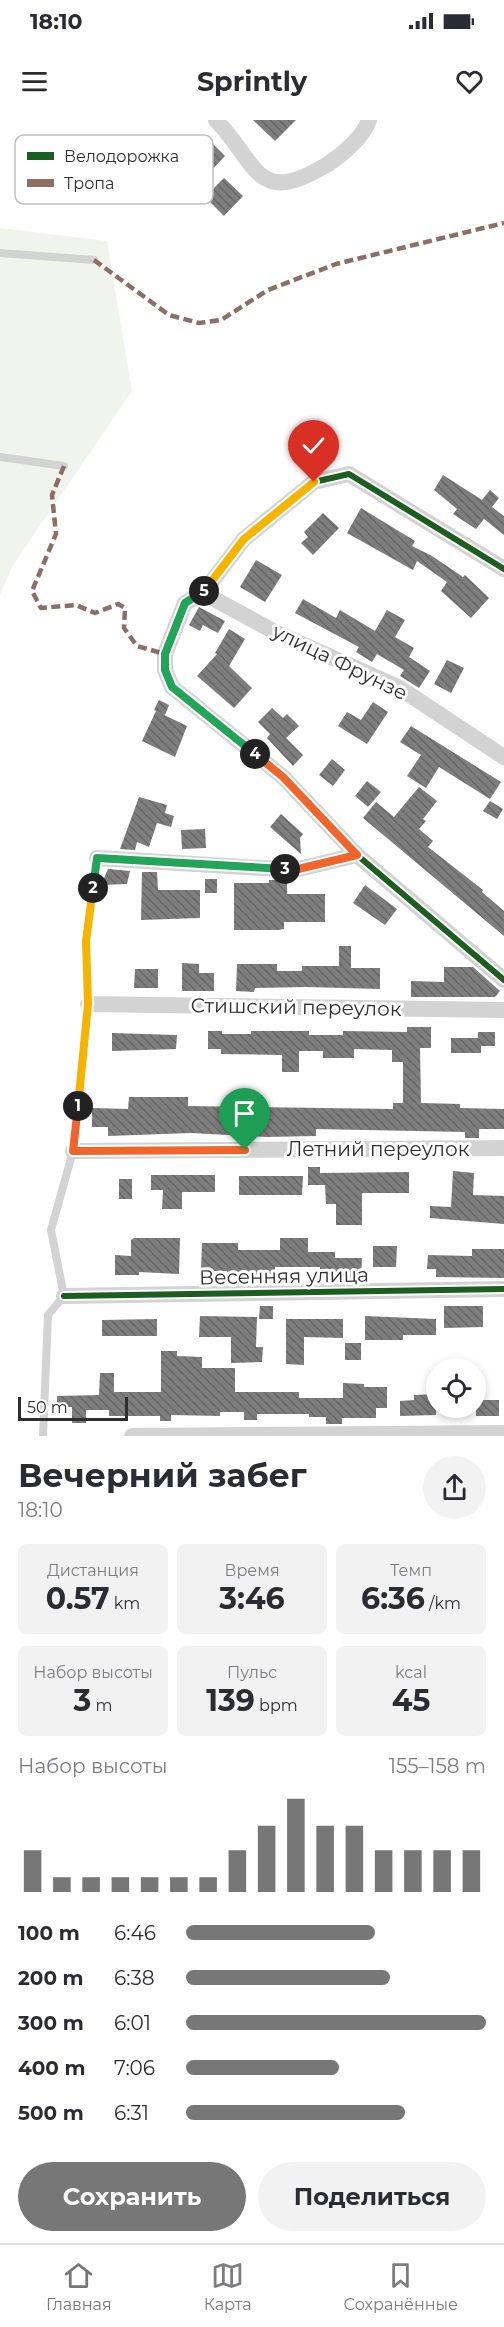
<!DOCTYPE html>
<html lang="ru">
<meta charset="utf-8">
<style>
:root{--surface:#fff;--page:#f2f2f3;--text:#2b2b33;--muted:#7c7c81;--line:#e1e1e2;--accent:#777}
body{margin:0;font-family:Montserrat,sans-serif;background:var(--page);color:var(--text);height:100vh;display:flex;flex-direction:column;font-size:22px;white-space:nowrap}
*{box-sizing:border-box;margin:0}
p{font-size:20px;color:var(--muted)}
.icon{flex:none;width:33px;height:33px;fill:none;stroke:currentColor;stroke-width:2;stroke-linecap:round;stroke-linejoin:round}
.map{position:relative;height:1316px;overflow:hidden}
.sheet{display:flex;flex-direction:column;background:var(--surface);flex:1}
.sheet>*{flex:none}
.buttons{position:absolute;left:426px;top:1238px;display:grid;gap:12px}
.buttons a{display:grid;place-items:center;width:60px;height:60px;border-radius:50%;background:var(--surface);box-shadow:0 3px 9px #0003;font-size:30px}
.scale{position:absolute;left:18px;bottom:15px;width:110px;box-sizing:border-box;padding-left:6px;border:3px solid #2e2e2e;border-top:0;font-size:16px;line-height:21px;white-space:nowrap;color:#2e2e2e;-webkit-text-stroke:4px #fff;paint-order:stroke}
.pin{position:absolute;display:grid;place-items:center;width:51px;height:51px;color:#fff;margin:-62px -26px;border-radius:50% 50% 50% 0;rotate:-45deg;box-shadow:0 0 6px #0007}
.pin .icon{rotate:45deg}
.km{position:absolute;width:30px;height:30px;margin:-15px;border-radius:50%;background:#222;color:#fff;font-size:16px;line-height:30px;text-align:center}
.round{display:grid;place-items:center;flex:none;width:63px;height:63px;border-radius:32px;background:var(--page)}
.overview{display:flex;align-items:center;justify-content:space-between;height:102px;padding:0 18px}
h1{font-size:33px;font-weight:700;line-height:45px}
.metrics{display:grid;grid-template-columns:repeat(3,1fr);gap:9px;height:102px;padding:6px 18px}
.metrics div{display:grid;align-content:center;border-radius:9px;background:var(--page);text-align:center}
.metrics b{font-size:30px;font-weight:700}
.metrics small{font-size:16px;font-weight:400}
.metrics p{font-size:16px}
.chart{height:168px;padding:12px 18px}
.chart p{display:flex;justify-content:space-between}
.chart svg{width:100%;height:108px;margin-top:6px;stroke:var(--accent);stroke-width:6}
.cta{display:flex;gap:12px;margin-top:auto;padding:12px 18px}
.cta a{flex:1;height:69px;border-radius:36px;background:var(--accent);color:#fff;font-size:24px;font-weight:700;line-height:69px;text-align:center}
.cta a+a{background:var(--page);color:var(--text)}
ul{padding:0 18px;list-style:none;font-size:20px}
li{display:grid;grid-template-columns:96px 72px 1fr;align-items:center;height:45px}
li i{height:15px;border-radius:8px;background:var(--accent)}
.status{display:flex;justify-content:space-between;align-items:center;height:42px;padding:0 30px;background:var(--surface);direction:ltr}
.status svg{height:16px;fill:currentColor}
header{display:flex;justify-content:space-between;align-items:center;height:78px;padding:0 18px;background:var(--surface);font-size:27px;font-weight:700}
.menu{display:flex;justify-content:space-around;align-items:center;height:84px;border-top:2px solid var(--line);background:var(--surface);font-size:16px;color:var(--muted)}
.menu a{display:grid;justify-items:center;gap:3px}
.menu .on{color:var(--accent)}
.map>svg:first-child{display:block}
.garden{fill:#f1f3ed}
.building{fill:url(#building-back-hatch)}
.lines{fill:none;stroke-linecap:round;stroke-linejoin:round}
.path{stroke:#d3d3d3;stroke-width:2;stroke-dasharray:3 3;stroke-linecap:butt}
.lane{stroke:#d3d3d3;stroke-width:8}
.street{stroke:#d3d3d3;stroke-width:16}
.quiet{stroke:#8d6e63;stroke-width:4.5;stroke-dasharray:9 4.5;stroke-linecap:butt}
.cycleway-casing{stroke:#fff;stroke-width:10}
.cycleway{stroke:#1b5e20;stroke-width:6}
.split-1-casing{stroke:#fff;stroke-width:12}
.split-2-casing{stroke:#fff;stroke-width:12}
.split-3-casing{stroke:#fff;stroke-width:12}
.split-4-casing{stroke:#fff;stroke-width:12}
.split-5-casing{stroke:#fff;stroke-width:12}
.split-6-casing{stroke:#fff;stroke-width:12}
.split-1{stroke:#f0652b;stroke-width:8}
.split-2{stroke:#f5b400;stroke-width:8}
.split-3{stroke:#22a559;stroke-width:8}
.split-4{stroke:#f0652b;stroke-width:8}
.split-5{stroke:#22a559;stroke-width:8}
.split-6{stroke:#f5b400;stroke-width:8}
.labels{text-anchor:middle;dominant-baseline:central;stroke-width:6;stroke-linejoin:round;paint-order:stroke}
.street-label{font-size:20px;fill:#2e2e2e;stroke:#fff}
.key{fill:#fff;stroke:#c0c0c0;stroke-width:1.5}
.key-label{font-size:16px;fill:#2e2e2e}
</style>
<div class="status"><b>18:10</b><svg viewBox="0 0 49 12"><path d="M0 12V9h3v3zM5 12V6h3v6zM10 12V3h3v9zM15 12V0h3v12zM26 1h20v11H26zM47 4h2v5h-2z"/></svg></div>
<header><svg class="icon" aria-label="menu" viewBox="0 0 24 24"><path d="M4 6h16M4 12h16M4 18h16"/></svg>Sprintly<svg class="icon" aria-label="heart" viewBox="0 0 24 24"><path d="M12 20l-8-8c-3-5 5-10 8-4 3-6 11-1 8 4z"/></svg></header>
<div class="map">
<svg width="504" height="1316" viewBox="0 0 504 1316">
<defs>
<pattern id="building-back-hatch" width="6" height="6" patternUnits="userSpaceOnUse" patternTransform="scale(1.5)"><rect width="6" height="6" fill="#7e7e7e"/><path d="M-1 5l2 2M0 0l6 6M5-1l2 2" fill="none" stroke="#686868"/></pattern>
</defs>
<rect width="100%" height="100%" fill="#fff"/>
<path class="garden" d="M0,108L107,121L132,271L13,445L0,475Z"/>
<path class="building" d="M253,0H296L275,21Z
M207,18L225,36L207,55L188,37Z
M224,58L243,76L224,96L205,77Z
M443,355L482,380L490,370L499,378L492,387L504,396V415L484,399L476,409L453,394L457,389L434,370Z
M361,388L415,421L412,426L432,436L463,457L465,455L489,478L471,498L441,471L447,462L417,441L413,450L347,413Z
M323,393L339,408L313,435L301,423L308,417L304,412Z
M256,440L282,455L265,482L240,467Z
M303,479L336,498L340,490L375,511L387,490L405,500L395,517L414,528L409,537L430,551L419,568L400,556L404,550L377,534L372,542L356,532L359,527L295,493Z
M199,487L225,501L218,513L203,505L200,511L189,505Z
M229,509L245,519L229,546L252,568L234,588L197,556L217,534L215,533Z
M447,540L464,548L451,573L434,564Z
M159,580L169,585L165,595L154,590Z
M373,582L388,592L367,624L338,606L347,592L361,600Z
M272,588L283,598L287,594L299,606L286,618L303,635L293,646L267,618L270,614L258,602Z
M156,591L187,606L175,637L142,621Z
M411,606L501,662L490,679L439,647L426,668L407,656L421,635L400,622Z
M332,639L345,650L333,666L319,655Z
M367,661L381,672L368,687L355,676Z
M419,667L437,681L423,699L426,701L419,709L433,721L428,727L483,770L482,772L504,791V816L363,698L376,682L394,697Z
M139,677L167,685L165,693L174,696L171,707L157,703L149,727L137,722L135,730L120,729Z
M490,681L503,689L497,699L483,691Z
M281,694L303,714L300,718L301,734L270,707Z
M205,709L206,728L182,729L181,710Z
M108,749L130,751L127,764L101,765Z
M142,752H157L158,770H200V798L141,800Z
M205,759H217V773H205Z
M269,760H287V774H325V802H284V809L278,810H234V763H269Z
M365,765L397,789L385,805L353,783Z
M339,826H351V848H380V869L306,867L255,868L254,872L236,871L237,844H277V851H302V846H339Z
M182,843L199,844V853H214V871H182Z
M444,847H473L500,871L495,877H411V861L444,862Z
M135,849H158V868H134Z
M407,907H431V928H420L421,983L460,984V988L504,989V1009H479V1018H465V1012L316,1009V1016L266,1017L191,1013L108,1016V1007H92V988L128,989L129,977H188V986L393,989V983H403V942H392V930L354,929V938H323V931H299V952H282V935L221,934V929H208V911H222V914H251V911H309V915H343V911L407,912Z
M478,912H495V926H481V933H451V918H478Z
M112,913L177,915L176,929L112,931Z
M308,1047H320V1053L409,1052V1073H362V1105H336V1084H326L325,1065H308Z
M453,1051L474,1053L473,1075L504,1076V1104L430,1098V1086L451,1087Z
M151,1055H215V1072H182V1089H162L163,1070H151Z
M239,1056H303L302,1075H239Z
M119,1059H132V1079H119Z
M134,1118H180L179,1154L139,1152V1155H115V1135L131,1136V1120Z
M280,1118H308V1132H335V1138H362L361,1160H350V1153H320V1147H275V1155L227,1154V1151H201L202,1123H238V1130H280Z
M373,1126H397L396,1147H373Z
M472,1129H504V1158L436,1157V1149H427L428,1135L472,1136Z
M260,1186H273V1199H259Z
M444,1186H483V1207L444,1208Z
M200,1196L257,1197L256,1227H263L262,1242L231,1243V1217H199Z
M365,1196L436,1199V1215H403V1220H365Z
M157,1199V1216H102V1200Z
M286,1199H343V1218L304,1217V1245L286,1244Z
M345,1223H361V1240H345Z
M161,1231H177V1236L202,1237V1248H235V1272H299V1278H343V1263L364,1264V1267H387V1288H376V1298H342V1304H326V1297H309V1294H257V1300H244V1292H220V1296L171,1295V1301H160V1296H109V1290H86V1303H72V1287H57V1276L99,1275L100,1253H114V1272H161Z
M436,1274V1295L400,1296V1281L414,1280V1275Z
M476,1280H499V1296H476Z"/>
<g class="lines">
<path class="path" d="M87,869L86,821L95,753"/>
<path class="lane" d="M0,133L94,140
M0,337L64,346
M43,1316L48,1195L64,1176L51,1110L73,1031L88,884"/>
<path class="street" d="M216,0C259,45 256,88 328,44C342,35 364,16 369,0
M504,449L349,354L314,362L244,419L203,473L185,483L165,534V550L172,567L283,657L357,735L504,860
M203,473L275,512L398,567L504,637
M97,738L294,750L357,735
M88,884L504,890
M73,1031L504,1028
M64,1176L504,1169
M132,1316L504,1313"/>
<path class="quiet" d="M94,140L169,195L199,203L221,200L268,170L336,144L504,103
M64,346L52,375L56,414L32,471L41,488L76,485L95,493L118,484L125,488L124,508L137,526L165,534"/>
<defs>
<path id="cycleway" d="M504,449L349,354L314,362L244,419L203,473L185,483L165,534V550L172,567L283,657L357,735L504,860
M64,1176L504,1169"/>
</defs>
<use href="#cycleway" class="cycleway-casing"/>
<use href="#cycleway" class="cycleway"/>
</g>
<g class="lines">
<defs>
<path id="split-1" d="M78,986L73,1031L245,1030"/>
<path id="split-2" d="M78,986L88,884L86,821L93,768"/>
<path id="split-3" d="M93,768L97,738L285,749"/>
<path id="split-4" d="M255,634L283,657L357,735L294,750L285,749"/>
<path id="split-5" d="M204,471L185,483L165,534V550L172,567L255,634"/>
<path id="split-6" d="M204,471L244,419L314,362"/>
</defs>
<use href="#split-1" class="split-1-casing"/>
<use href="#split-2" class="split-2-casing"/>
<use href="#split-3" class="split-3-casing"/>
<use href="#split-4" class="split-4-casing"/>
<use href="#split-5" class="split-5-casing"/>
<use href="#split-6" class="split-6-casing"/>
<use href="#split-1" class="split-1"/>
<use href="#split-2" class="split-2"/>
<use href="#split-3" class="split-3"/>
<use href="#split-4" class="split-4"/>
<use href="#split-5" class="split-5"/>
<use href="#split-6" class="split-6"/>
</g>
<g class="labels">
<g class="street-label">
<text transform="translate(340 542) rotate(26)">улица Фрунзе</text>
<text transform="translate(296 887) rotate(1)">Стишский переулок</text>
<text x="378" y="1029">Летний переулок</text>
<text transform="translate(284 1156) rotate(-1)">Весенняя улица</text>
</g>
</g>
<rect x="15" y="15" width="198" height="69" rx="9" class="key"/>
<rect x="27" y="32" width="27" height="8" fill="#1b5e20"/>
<rect x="27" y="59" width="27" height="8" fill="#8d6e63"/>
<g class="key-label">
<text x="64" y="42">Велодорожка</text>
<text x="64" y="69">Тропа</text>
</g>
</svg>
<div class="buttons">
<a><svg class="icon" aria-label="locate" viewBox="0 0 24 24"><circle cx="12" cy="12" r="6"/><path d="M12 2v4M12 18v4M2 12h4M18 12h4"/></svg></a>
</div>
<div class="scale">50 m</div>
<div class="pin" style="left:245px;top:1030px;background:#1e9e55"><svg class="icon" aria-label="arrive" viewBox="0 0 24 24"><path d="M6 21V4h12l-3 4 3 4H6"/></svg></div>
<div class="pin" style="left:314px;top:362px;background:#d93025"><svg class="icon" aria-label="check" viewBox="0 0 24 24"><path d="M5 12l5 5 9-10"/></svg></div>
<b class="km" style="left:78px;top:986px">1</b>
<b class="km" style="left:93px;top:768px">2</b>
<b class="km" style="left:285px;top:749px">3</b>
<b class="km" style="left:255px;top:634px">4</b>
<b class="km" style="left:204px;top:471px">5</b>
</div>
<section class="sheet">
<div class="overview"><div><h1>Вечерний забег</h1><p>18:10</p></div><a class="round"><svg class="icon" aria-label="share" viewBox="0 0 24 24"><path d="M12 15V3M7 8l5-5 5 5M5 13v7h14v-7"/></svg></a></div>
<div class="metrics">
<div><p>Дистанция</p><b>0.57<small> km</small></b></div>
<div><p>Время</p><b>3:46</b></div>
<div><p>Темп</p><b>6:36<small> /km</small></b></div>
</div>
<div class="metrics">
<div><p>Набор высоты</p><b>3<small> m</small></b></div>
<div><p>Пульс</p><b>139<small> bpm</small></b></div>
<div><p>kcal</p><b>45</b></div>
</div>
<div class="chart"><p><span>Набор высоты</span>155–158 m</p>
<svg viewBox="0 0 160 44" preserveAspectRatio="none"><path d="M5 44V27M15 44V38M25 44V38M35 44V38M45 44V38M55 44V38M65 44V38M75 44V27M85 44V17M95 44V6M105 44V17M115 44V17M125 44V27M135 44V27M145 44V27M155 44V27"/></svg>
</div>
<ul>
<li><b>100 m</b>6:46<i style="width:63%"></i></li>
<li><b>200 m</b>6:38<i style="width:68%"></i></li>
<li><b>300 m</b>6:01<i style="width:100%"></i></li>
<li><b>400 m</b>7:06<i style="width:51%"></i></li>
<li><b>500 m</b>6:31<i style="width:73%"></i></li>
</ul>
<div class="cta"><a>Сохранить</a><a>Поделиться</a></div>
</section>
<nav class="menu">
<a class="on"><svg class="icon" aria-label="home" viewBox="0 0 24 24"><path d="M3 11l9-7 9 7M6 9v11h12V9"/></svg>Главная</a>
<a><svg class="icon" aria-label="map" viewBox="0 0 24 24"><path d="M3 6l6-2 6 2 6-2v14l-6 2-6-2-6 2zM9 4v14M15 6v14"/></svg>Карта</a>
<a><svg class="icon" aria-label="saved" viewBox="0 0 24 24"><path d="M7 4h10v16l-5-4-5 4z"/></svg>Сохранённые</a>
</nav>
